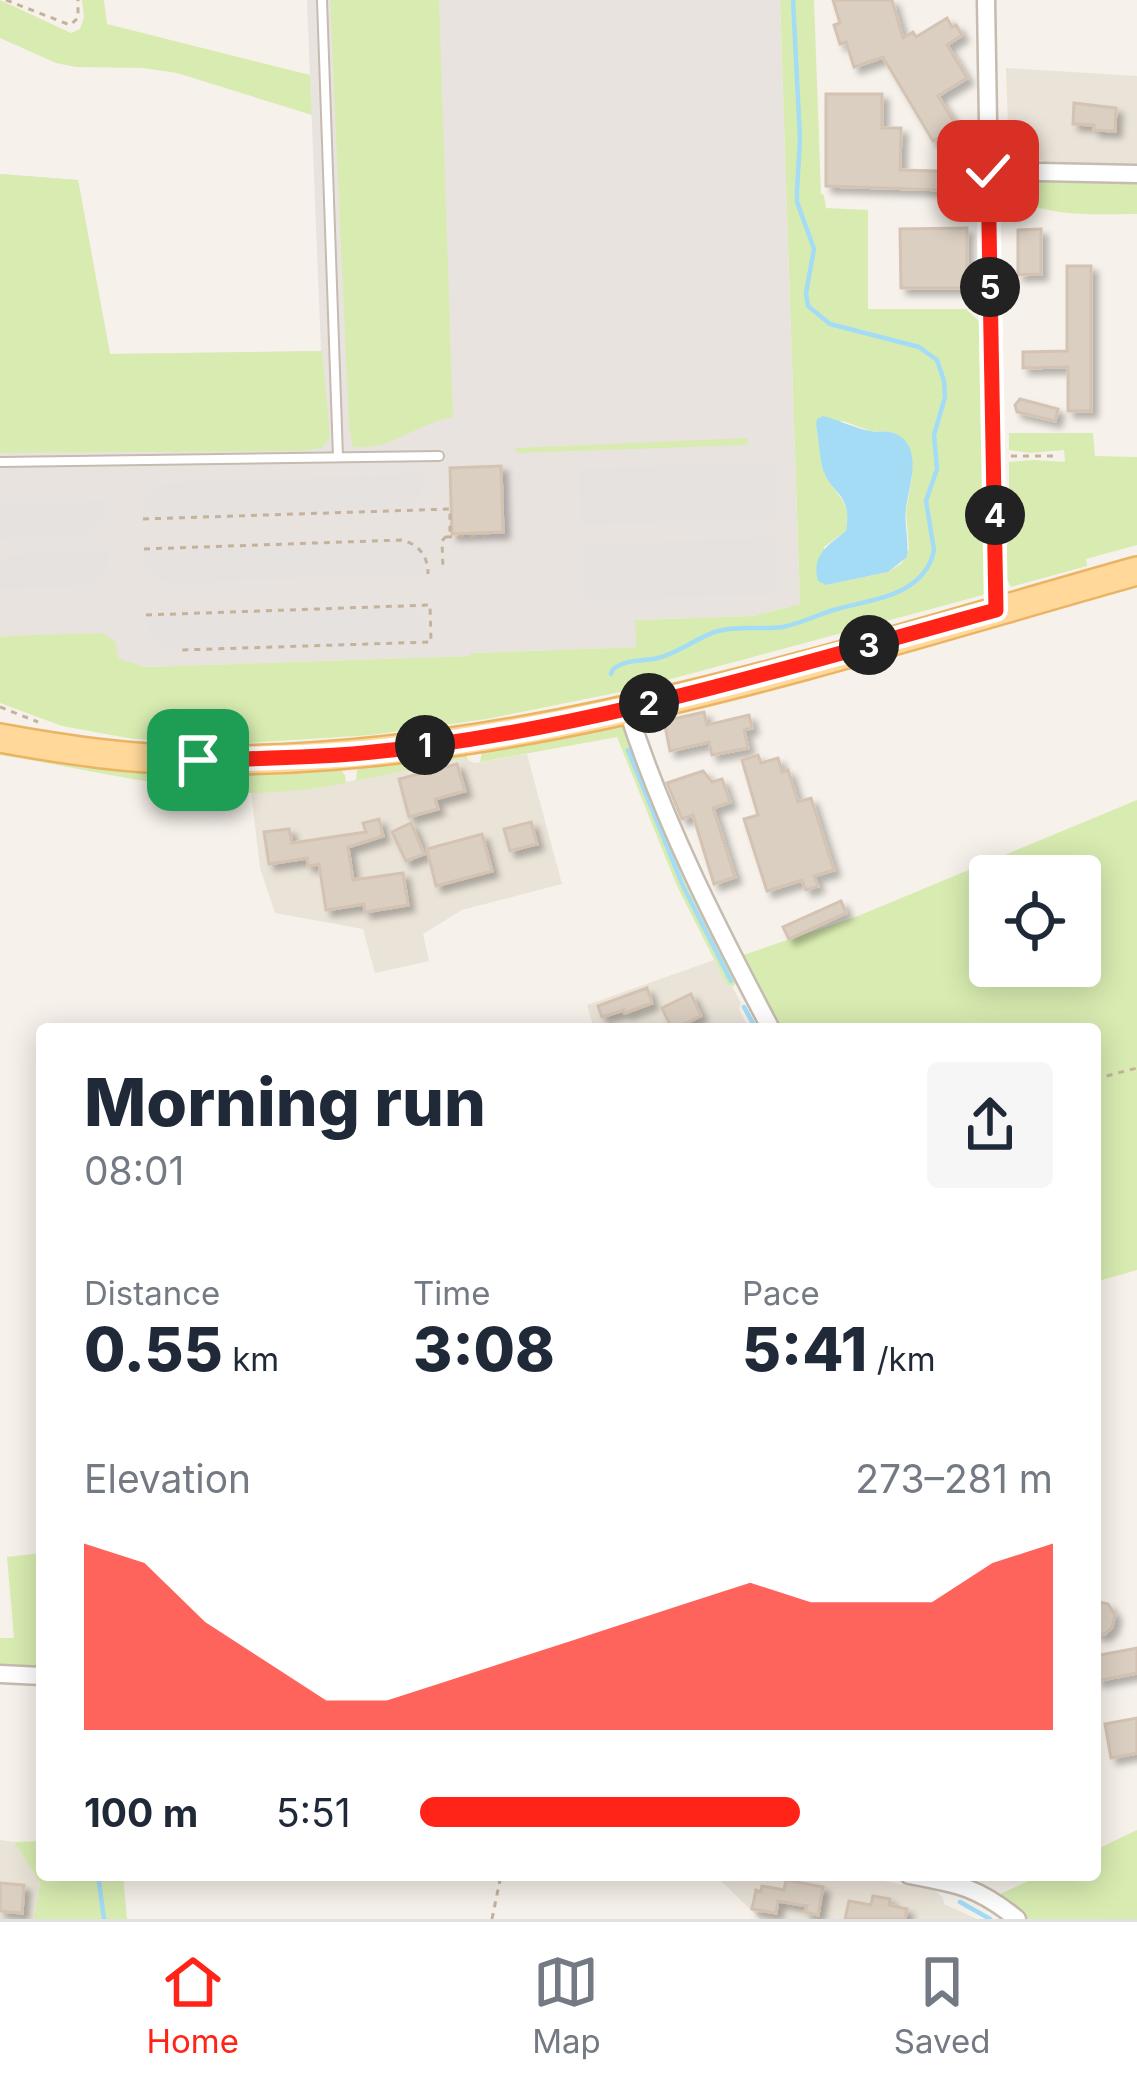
<!DOCTYPE html>
<meta charset="utf-8">
<style>
:root{--surface:#fff;--page:#f6f6f7;--text:#1f2937;--muted:#747a83;--line:#e0e1e3;--accent:#ff2318}
body{margin:0;font-family:Inter,sans-serif;background:var(--page);color:var(--text);height:100vh;display:flex;flex-direction:column;font-size:45px;white-space:nowrap}
*{box-sizing:border-box;margin:0}
p{font-size:39px;color:var(--muted)}
.icon{flex:none;width:66px;height:66px;fill:none;stroke:currentColor;stroke-width:2;stroke-linecap:round;stroke-linejoin:round}
.map{position:relative;flex:1;overflow:hidden}
.side{position:absolute;left:36px;top:1023px;width:1065px;height:858px;display:flex;flex-direction:column;background:var(--surface);border-radius:12px;box-shadow:0 6px 30px #0003}
.side>*{flex:none}
.buttons{position:absolute;left:969px;top:855px;display:grid;gap:24px}
.buttons a{display:grid;place-items:center;width:132px;height:132px;border-radius:12px;background:var(--surface);box-shadow:0 6px 30px #0003;font-size:60px}
.pin{position:absolute;display:grid;place-items:center;width:102px;height:102px;color:#fff;margin:-51px;border-radius:24px;box-shadow:0 6px 18px #0006}
.km{position:absolute;width:60px;height:60px;margin:-30px;border-radius:50%;background:#222;color:#fff;font-size:33px;line-height:60px;text-align:center}
.round{display:grid;place-items:center;flex:none;width:126px;height:126px;border-radius:12px;background:var(--page)}
.headline{display:flex;align-items:center;justify-content:space-between;height:204px;padding:0 48px}
h1{font-size:66px;font-weight:800;line-height:90px}
.stats{display:grid;grid-template-columns:repeat(3,1fr);gap:18px;height:204px;padding:12px 48px}
.stats div{display:grid;align-content:center}
.stats b{font-size:60px;font-weight:800}
.stats small{font-size:33px;font-weight:400}
.stats p{font-size:33px}
.chart{height:336px;padding:24px 48px}
.chart p{display:flex;justify-content:space-between}
.chart svg{width:100%;height:216px;margin-top:12px;fill:var(--accent);opacity:.7}
ul{padding:0 48px;list-style:none;font-size:39px}
li{display:grid;grid-template-columns:192px 144px 1fr;align-items:center;height:90px}
li i{height:30px;border-radius:15px;background:var(--accent)}
.dock{display:flex;justify-content:space-around;align-items:center;height:168px;border-top:3px solid var(--line);background:var(--surface);font-size:33px;color:var(--muted)}
.dock a{display:grid;justify-items:center;gap:6px}
.dock .current{color:var(--accent)}
.map>svg:first-child{display:block}
.residential{fill:#eae3d8}
.industrial{fill:#e9e3df}
.green{fill:#d8ecb1;fill-rule:evenodd}
.parking{fill:#e5e2df}
.water{fill:#a4dcf5}
.lines{fill:none;stroke-linecap:round;stroke-linejoin:round}
.stream{stroke:#a4dcf5;stroke-width:4.5}
.building{fill:#dbcfc2;stroke:#d4c3b2;stroke-width:3;filter:url(#shadow)}
.service-casing{stroke:#c5bbaf;stroke-width:12}
.minor-casing{stroke:#c5bbaf;stroke-width:21}
.primary-casing{stroke:#ebb463;stroke-width:32}
.path{stroke:#c5b29c;stroke-width:3;stroke-dasharray:6 6;stroke-linecap:butt}
.service{stroke:#fff;stroke-width:8}
.minor{stroke:#fff;stroke-width:16}
.primary{stroke:#ffd89a;stroke-width:27}
.route-casing{stroke:#fff;stroke-width:24}
.route{stroke:#ff2318;stroke-width:15}
</style>
<div class="map">
<svg width="1137" height="1919" viewBox="0 0 1137 1919">
<defs>
<filter id="shadow"><feDropShadow dx="6" dy="6" stdDeviation="3" flood-color="#0004"/></filter>
</defs>
<rect width="100%" height="100%" fill="#f6f1ea"/>
<path class="residential" d="M1006,68L1137,76V169L1056,170L1039,159L1009,154Z
M527,754L562,884L462,910L423,934L429,961L375,973L363,929L275,913L260,868L251,791L318,788L463,758L475,763Z
M714,960L727,984L732,986L741,1003L739,1009L749,1029H594L587,1005Z
M0,1840L14,1842L40,1883L34,1919H0Z
M715,1875H853L936,1891L943,1898L944,1904L977,1919H760Z"/>
<path class="industrial" d="M307,0H780L800,604L752,616L636,620L637,647L472,653L471,656L145,667L6,636L0,637V174L78,180L110,354L321,351Z"/>
<path class="green" d="M0,0L71,33L80,29L84,18L82,0H104L107,24L310,75L312,115L177,73L143,68L76,67L56,63L0,38Z
M330,0H439L453,417C414,424 393,451 353,447L349,427Z
M780,0H814L821,194L824,195L826,208L868,210V309H966L979,321L988,322L990,581L983,595L630,690L487,719L372,735L244,743L133,739L62,726L0,703V637L6,636L102,633L115,641L119,659L145,667L470,656L471,653L636,647L635,620L752,616L800,604ZM843,421L870,431L892,432L912,478L906,511L909,548L902,563L888,572L826,585L824,547L846,531C852,499 837,500 828,476C822,460 819,442 816,425Z
M0,174L78,180L110,354L322,351L330,437L322,448L301,451L0,453Z
M1012,177H1137V214C1097,214 1049,218 1014,197Z
M1009,433H1093L1095,456L1137,457V545L1086,559L1087,566L1011,587L1006,578L1003,559L1009,538V462L1034,460L1065,462L1064,450L1030,453L1009,450Z
M746,438L748,439L747,445L518,453L514,448Z
M618,720L631,733L739,977L734,986L727,985L677,886L617,737L480,762L483,747Z
M0,748L184,770L186,787C124,779 62,765 0,755Z
M465,751L468,760L463,758L356,781L357,770L364,763Z
M338,766L345,775L346,783C300,792 250,796 204,790L202,782L207,771Z
M1137,800V1270L1095,1282V1029H780L743,955L858,916ZM990,876H1080V966H990Z
M42,1553V1671L0,1670V1638H14L7,1557Z
M1137,1830V1919H1028L998,1895L1041,1875H1095V1850Z
M42,1841V1875H123L127,1919H34L40,1883L14,1842Z"/>
<path class="parking" d="M768,463L774,470L776,512L773,518L587,525L581,521L579,474L584,469Z
M424,474L420,495L411,504L398,509L142,518L143,506L148,493L167,483Z
M108,501L104,519L86,534L0,539V509L9,504Z
M771,538L777,545L778,581L776,589L769,594L593,600L583,596L582,550L587,544Z
M399,541L406,542L419,550L424,559L427,574L168,583L151,572L147,567L143,550Z
M110,551L105,571L92,583L78,586L0,589V561L12,555Z
M402,607L414,609L424,616L430,641L168,649L152,638L146,616Z"/>
<path class="water" d="M823,416C839,420 854,428 870,431C879,433 889,429 898,435C923,449 909,486 906,508C904,524 909,540 907,557L888,572L826,585L818,581C811,554 828,546 846,531C853,491 830,496 822,466C819,453 819,439 816,425L817,419Z"/>
<g class="lines">
<path class="stream" d="M611,674L613,669C629,658 641,662 658,658C679,653 697,637 718,631C740,625 761,630 783,627C802,623 819,614 837,609C874,599 925,595 934,550L926,501L937,469L934,435L945,397L944,381L937,360L919,347L830,324L808,306L806,293L814,249L797,202V192L800,138L793,0
M628,750L683,886L731,981
M744,1007L756,1029
M98,1875L104,1919
M960,1902L990,1919"/>
</g>
<path class="building" d="M833,0H892L903,38L913,32L916,37L947,18L952,27L956,25L962,35L947,45L967,78L938,96L957,127L933,141L883,57L854,67L846,42L840,44L834,25L840,23Z
M826,94H882V128H901L900,170L973,172V191L826,186Z
M1074,103L1116,108L1115,131L1094,130V125L1073,124Z
M967,228V288H901L900,229Z
M1041,229V274L1018,275V230Z
M1067,266H1091V411H1068V367L1023,368V352L1067,351Z
M1020,399L1058,409L1055,421L1017,412L1015,405Z
M501,466L503,532L452,534L450,468Z
M704,712L707,725L749,715L752,728L744,730L748,748L712,755L709,742L670,751L664,721Z
M758,755L761,763L778,758L782,772L788,770L798,802L811,798L834,870L814,876L818,886L806,890L802,880L767,891L744,819L758,815L742,760Z
M457,764L465,791L435,799L438,809L409,817L399,779Z
M703,771L712,782L722,779L730,802L713,808L735,877L714,884L693,815L682,819L667,783Z
M379,819L383,836L348,847L353,880L403,873L408,905L365,912L364,904L326,910L319,864L308,866L307,858L269,864L264,832L289,829L292,843L366,832L363,823Z
M531,822L537,844L510,851L504,829Z
M411,823L424,854L406,861L392,832Z
M482,834L492,871L436,886L427,849Z
M841,901L846,913L789,939L783,927Z
M647,988L652,1003L625,1013L624,1010L602,1017L598,1006Z
M691,994L701,1016L672,1029L662,1008Z
M1095,1601L1108,1604L1115,1615L1112,1627L1105,1634H1095Z
M1137,1648V1673L1097,1681L1095,1656Z
M1137,1718V1753L1111,1758L1105,1724Z
M786,1880L823,1887L818,1915L805,1912L807,1906L778,1901L776,1913L752,1909L756,1890L761,1892L762,1886L784,1890Z
M0,1883L24,1885L22,1913L0,1911Z
M873,1896L890,1899L889,1905L907,1909L905,1919H845L849,1901L871,1905Z"/>
<g class="lines">
<defs>
<path id="service" d="M322,0L338,457
M0,462L439,456"/>
<path id="minor" d="M986,0L996,610
M988,171L1137,174
M627,708C663,821 716,925 771,1029
M0,1674L42,1676
M909,1875C958,1884 978,1887 1017,1919"/>
<path id="primary" d="M0,738C66,750 133,760 200,760C518,764 834,656 1137,571"/>
</defs>
<use href="#service" class="service-casing"/>
<use href="#minor" class="minor-casing"/>
<use href="#primary" class="primary-casing"/>
<path class="path" d="M6,0L70,25L78,18V0
M1011,456H1058
M143,519L450,509V532L442,541L443,569
M446,537L485,536
M144,549L401,540C419,544 428,556 428,574
M146,615L430,605L431,642L181,650
M0,707L38,722
M1095,1079L1137,1068
M492,1919L501,1875"/>
<use href="#service" class="service"/>
<use href="#minor" class="minor"/>
<use href="#primary" class="primary"/>
</g>
<g class="lines">
<defs>
<path id="route" d="M198,760C253,759 308,758 363,753C579,733 788,667 996,610L988,171"/>
</defs>
<use href="#route" class="route-casing"/>
<use href="#route" class="route"/>
</g>
</svg>
<div class="buttons">
<a><svg class="icon" aria-label="locate" viewBox="0 0 24 24"><circle cx="12" cy="12" r="6"/><path d="M12 2v4M12 18v4M2 12h4M18 12h4"/></svg></a>
</div>
<div class="pin" style="left:198px;top:760px;background:#1e9e55"><svg class="icon" aria-label="arrive" viewBox="0 0 24 24"><path d="M6 21V4h12l-3 4 3 4H6"/></svg></div>
<div class="pin" style="left:988px;top:171px;background:#d93025"><svg class="icon" aria-label="check" viewBox="0 0 24 24"><path d="M5 12l5 5 9-10"/></svg></div>
<b class="km" style="left:425px;top:745px">1</b>
<b class="km" style="left:649px;top:703px">2</b>
<b class="km" style="left:869px;top:645px">3</b>
<b class="km" style="left:995px;top:515px">4</b>
<b class="km" style="left:990px;top:287px">5</b>
<section class="side">
<div class="headline"><div><h1>Morning run</h1><p>08:01</p></div><a class="round"><svg class="icon" aria-label="share" viewBox="0 0 24 24"><path d="M12 15V3M7 8l5-5 5 5M5 13v7h14v-7"/></svg></a></div>
<div class="stats">
<div><p>Distance</p><b>0.55<small> km</small></b></div>
<div><p>Time</p><b>3:08</b></div>
<div><p>Pace</p><b>5:41<small> /km</small></b></div>
</div>
<div class="chart"><p><span>Elevation</span>273–281 m</p>
<svg viewBox="0 0 160 44" preserveAspectRatio="none"><path d="M0 44V6L10 10L20 22L30 30L40 38L50 38L60 34L70 30L80 26L90 22L100 18L110 14L120 18L130 18L140 18L150 10L160 6V44z"/></svg>
</div>
<ul>
<li><b>100 m</b>5:51<i style="width:60%"></i></li>
</ul>
</section>
</div>
<nav class="dock">
<a class="current"><svg class="icon" aria-label="home" viewBox="0 0 24 24"><path d="M3 11l9-7 9 7M6 9v11h12V9"/></svg>Home</a>
<a><svg class="icon" aria-label="map" viewBox="0 0 24 24"><path d="M3 6l6-2 6 2 6-2v14l-6 2-6-2-6 2zM9 4v14M15 6v14"/></svg>Map</a>
<a><svg class="icon" aria-label="saved" viewBox="0 0 24 24"><path d="M7 4h10v16l-5-4-5 4z"/></svg>Saved</a>
</nav>
